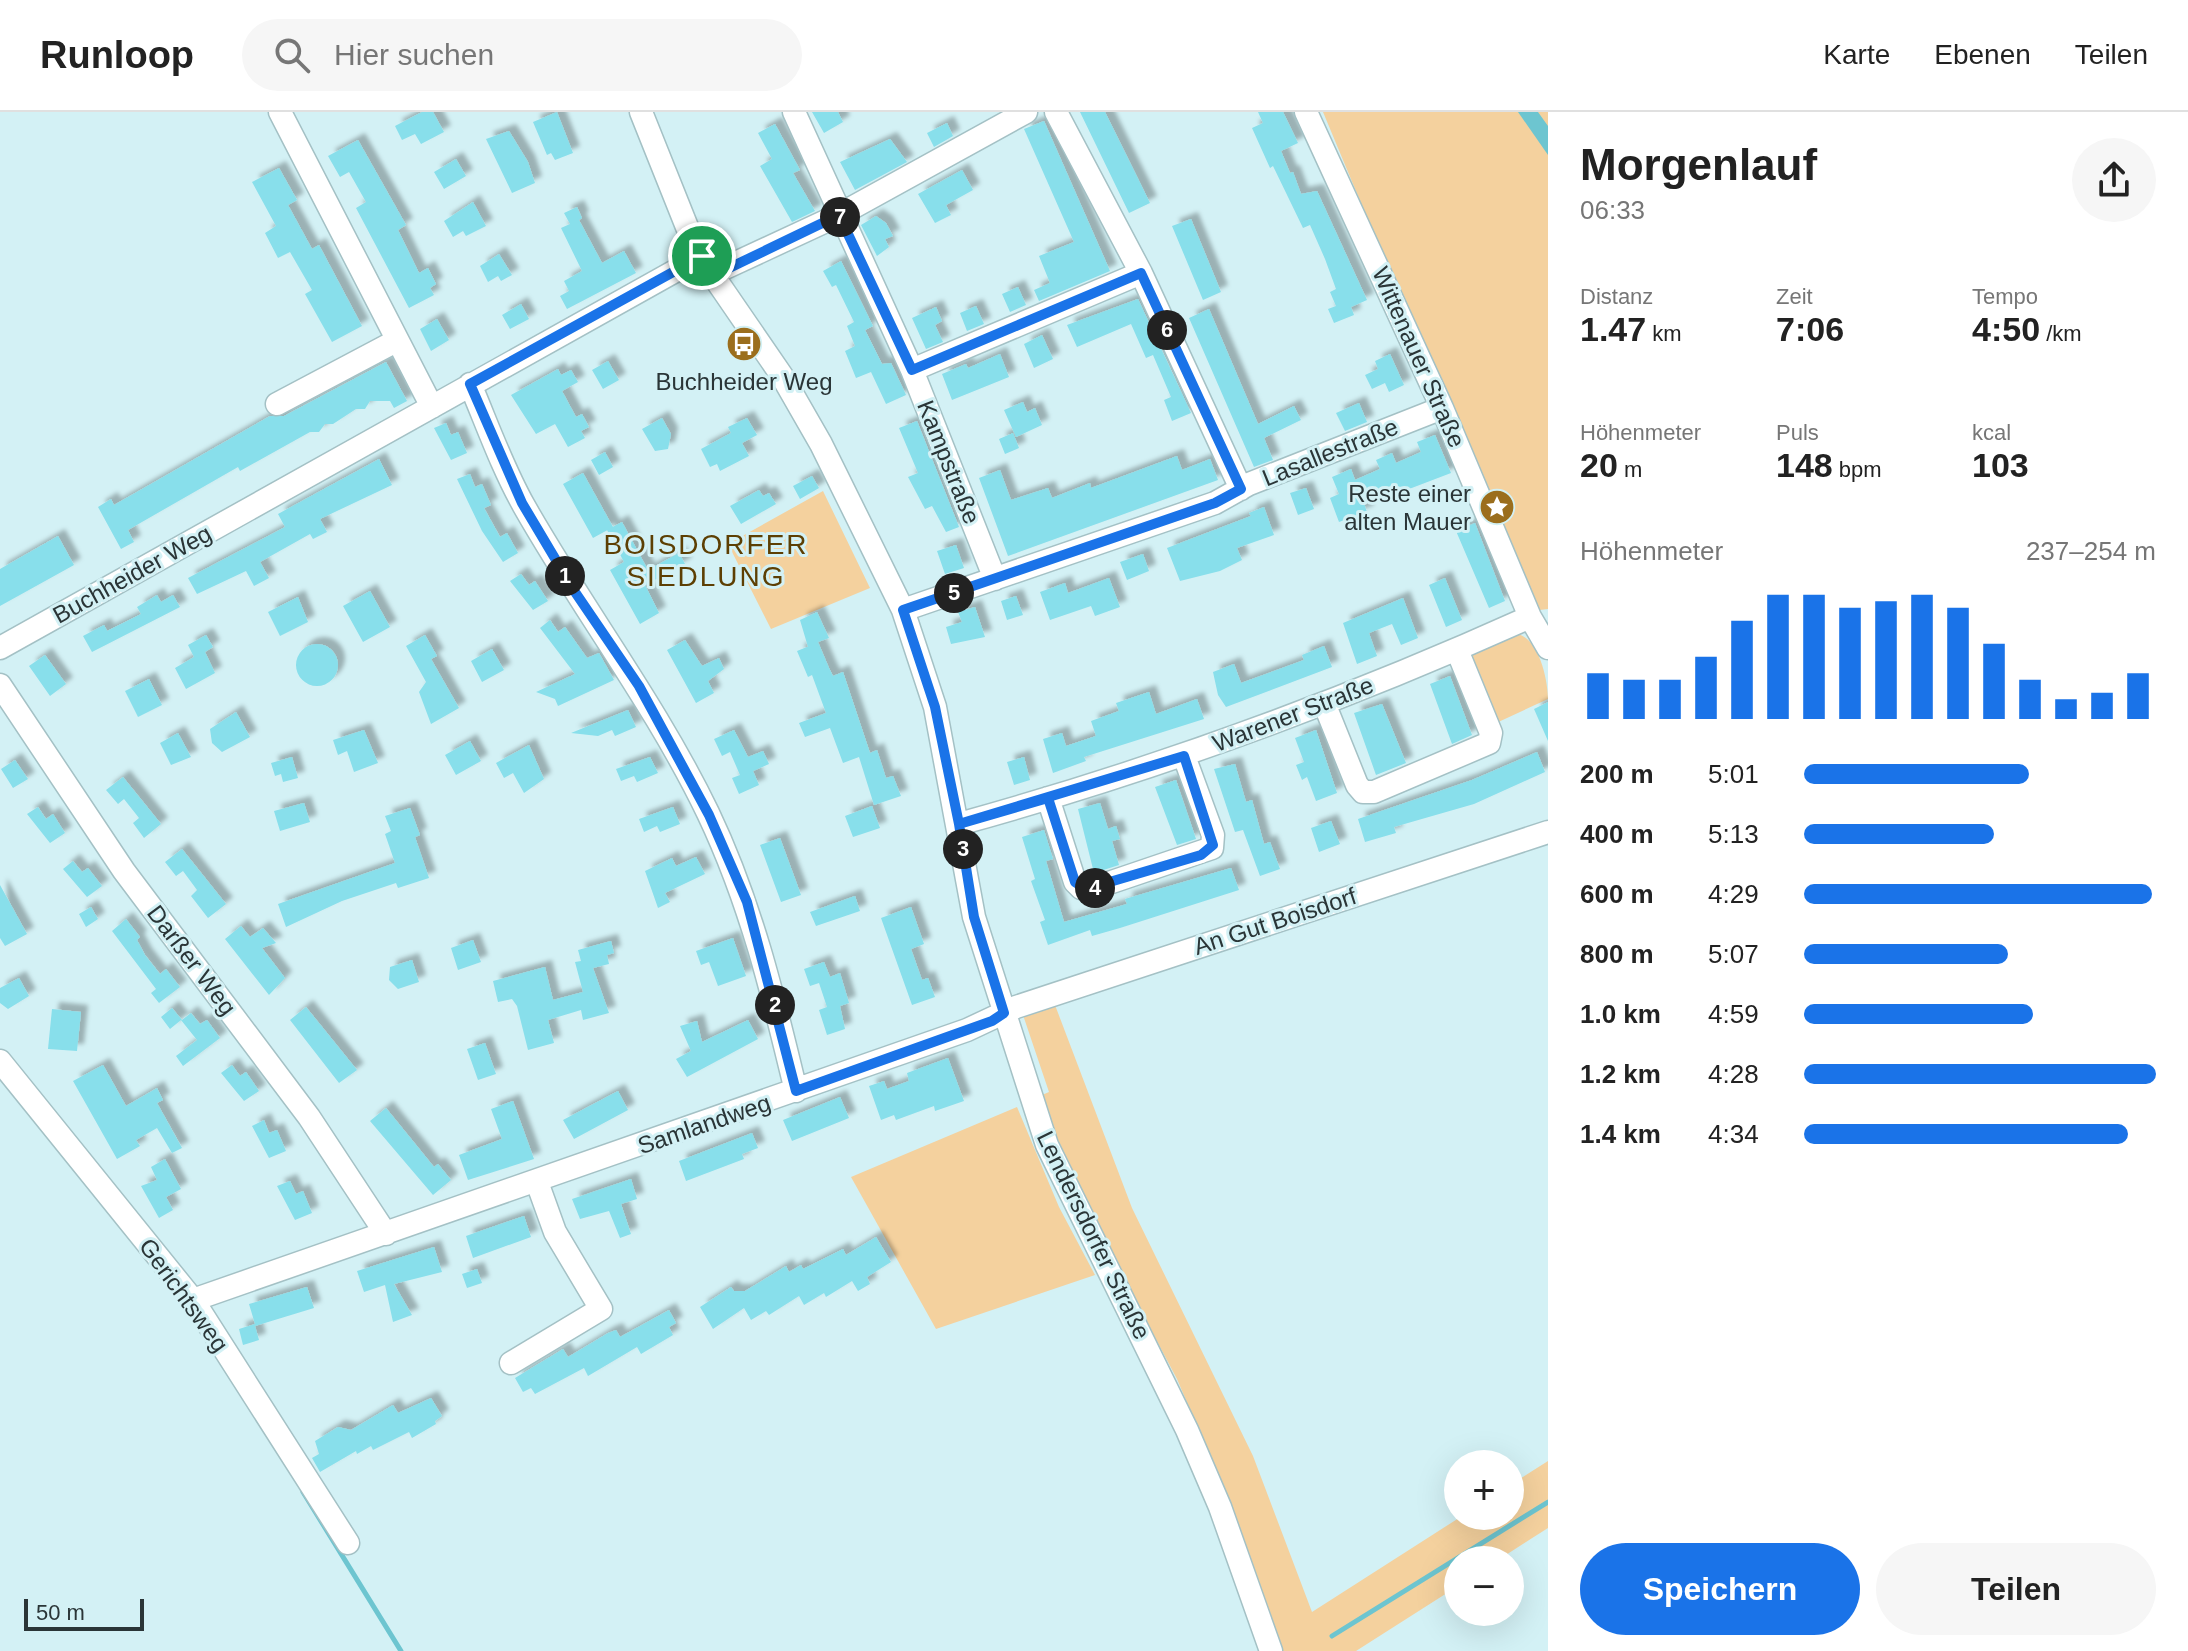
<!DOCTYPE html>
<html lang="de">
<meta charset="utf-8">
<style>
:root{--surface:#fff;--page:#f6f6f6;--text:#222;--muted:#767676;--line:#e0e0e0;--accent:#1a73e8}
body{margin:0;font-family:Helvetica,sans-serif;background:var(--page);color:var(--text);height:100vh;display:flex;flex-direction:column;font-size:30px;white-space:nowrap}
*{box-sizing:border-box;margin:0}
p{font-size:26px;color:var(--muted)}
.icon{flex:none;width:44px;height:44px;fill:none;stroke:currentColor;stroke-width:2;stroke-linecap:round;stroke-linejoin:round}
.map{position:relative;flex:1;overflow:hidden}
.side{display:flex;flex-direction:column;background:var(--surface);width:640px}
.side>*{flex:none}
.tools{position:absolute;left:1444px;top:1338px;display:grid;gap:16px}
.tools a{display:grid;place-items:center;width:80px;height:80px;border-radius:50%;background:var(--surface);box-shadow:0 8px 32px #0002;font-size:40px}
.scale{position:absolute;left:24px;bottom:20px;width:120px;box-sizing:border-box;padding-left:8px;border:4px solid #2a3537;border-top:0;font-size:22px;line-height:28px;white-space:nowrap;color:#2a3537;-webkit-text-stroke:6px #d3f1f5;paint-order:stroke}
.pin{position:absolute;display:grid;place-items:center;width:68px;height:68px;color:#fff;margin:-34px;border:4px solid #fff;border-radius:50%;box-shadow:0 2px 8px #0007}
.km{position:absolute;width:40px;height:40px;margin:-20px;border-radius:50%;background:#222;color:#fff;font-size:22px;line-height:40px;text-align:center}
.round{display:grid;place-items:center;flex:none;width:84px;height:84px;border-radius:42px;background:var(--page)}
.summary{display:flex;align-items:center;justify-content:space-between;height:136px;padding:0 32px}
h1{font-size:44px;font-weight:700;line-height:60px}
.metrics{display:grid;grid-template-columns:repeat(3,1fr);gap:12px;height:136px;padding:8px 32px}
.metrics div{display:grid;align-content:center}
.metrics b{font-size:34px;font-weight:700}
.metrics small{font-size:22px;font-weight:400}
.metrics p{font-size:22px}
.chart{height:224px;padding:16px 32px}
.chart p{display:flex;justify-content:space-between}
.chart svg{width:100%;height:144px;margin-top:8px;stroke:var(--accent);stroke-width:6}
.cta{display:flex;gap:16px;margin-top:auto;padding:16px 32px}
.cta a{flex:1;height:92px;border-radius:48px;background:var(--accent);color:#fff;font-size:32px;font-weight:700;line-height:92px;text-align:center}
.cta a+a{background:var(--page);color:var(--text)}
ul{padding:0 32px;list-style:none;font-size:26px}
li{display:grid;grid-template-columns:128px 96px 1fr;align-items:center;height:60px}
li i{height:20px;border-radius:10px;background:var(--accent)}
header{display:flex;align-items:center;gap:48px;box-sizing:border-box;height:112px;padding:0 40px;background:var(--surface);border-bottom:2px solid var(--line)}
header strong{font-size:38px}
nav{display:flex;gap:44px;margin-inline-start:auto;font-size:28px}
.search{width:560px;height:72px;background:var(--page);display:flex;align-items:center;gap:20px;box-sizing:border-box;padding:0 28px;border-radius:44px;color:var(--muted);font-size:30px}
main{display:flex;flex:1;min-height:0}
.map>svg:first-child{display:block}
.green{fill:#f4d19e}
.water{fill:#6dc5d0}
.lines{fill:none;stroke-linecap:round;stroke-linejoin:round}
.stream{stroke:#6dc5d0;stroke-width:5}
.building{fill:#88dfeb;filter:url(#shadow)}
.minor-casing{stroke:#a4c1c5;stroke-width:25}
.minor{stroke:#fff;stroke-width:22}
.route-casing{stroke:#fff;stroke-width:16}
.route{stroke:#1a73e8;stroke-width:10}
.labels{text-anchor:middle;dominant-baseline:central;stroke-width:6;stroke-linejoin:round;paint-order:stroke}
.street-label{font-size:24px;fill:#2a3537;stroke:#d3f1f5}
.poi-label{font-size:24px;fill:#2a3537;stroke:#d3f1f5}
.quarter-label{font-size:28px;letter-spacing:2px;fill:#5d3f03;stroke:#d3f1f5}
</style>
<header>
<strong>Runloop</strong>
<div class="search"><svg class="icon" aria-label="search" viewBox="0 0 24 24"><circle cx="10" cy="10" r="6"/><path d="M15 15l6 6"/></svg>Hier suchen</div>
<nav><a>Karte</a><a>Ebenen</a><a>Teilen</a></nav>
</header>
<main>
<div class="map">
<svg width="1548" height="1539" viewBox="0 0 1548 1539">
<defs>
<filter id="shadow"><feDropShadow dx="7" dy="-7" stdDeviation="2" flood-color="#0004"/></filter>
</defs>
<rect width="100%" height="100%" fill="#d3f1f5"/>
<path class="green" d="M1323,0H1548V497L1531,499Z
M823,379L870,476L771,517L728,432Z
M1517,522C1539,526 1548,568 1548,587L1494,612L1470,551L1471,541Z
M1055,893L1132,1096L1253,1344L1312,1500L1462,1404H1510V1373L1548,1349V1416L1498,1448H1458V1474L1356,1539H1283L1238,1410L1177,1267L1071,1067L1042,983L1049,980L1023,903Z
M1017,995L1059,1095L1095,1163L936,1217L851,1065Z"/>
<path class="water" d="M1518,0H1538L1548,14V43Z"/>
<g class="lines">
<path class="stream" d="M303,1380L401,1539
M1332,1524L1548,1390"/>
</g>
<path class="building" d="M422,0H433L444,20L421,32L415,22L402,28L395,14Z
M557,0L573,41L555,48L551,41L547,43L533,10Z
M812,0H838L843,10L824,21Z
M1080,0H1105L1150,91L1129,101Z
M1258,0H1283L1298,31L1281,39L1290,61L1293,60L1301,82L1317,79L1367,188L1351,195L1354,203L1334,211L1328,197L1336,194L1330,180L1336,177L1325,147L1310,113L1303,116L1273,54L1270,56L1252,16L1263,11Z
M1044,9L1110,159L1039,189L1034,178L1050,171L1039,144L1074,130L1024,17Z
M947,11L953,24L934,35L927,21Z
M775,12L800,58L793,61L815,99L792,110L760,54L772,47L758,21Z
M509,19L528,50L535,71L512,81L486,27Z
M890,27L907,50L855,78L840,50Z
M358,28L406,113L398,118L419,161L428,156L436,172L430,176L434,183L409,196L356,96L366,90L349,60L340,65L328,44Z
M456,47L466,64L444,77L434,60Z
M279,56L297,88L288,93L312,137L319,133L362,214L332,230L305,182L312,178L290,140L278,146L265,121L276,114L252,70Z
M962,58L973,78L946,93L951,103L935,111L918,82Z
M473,90L486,114L466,124L463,119L453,125L444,109Z
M577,95L582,106L579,108L602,151L624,139L636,161L567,197L560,184L569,179L564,169L582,159L561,116L570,112L564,101Z
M876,104L886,111L893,124L885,127L889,135L877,144L861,113Z
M1191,107L1221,180L1203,188L1172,114Z
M499,142L512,163L501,169L498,164L488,170L480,154Z
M841,149L873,214L865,218L882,252L891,251L906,283L886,292L871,260L856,266L845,239L855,234L847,214L854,210L836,173L832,175L823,159Z
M1018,175L1026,193L1010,200L1002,182Z
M1138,187L1191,301L1172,309L1164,288L1171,285L1153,243L1146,246L1131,212L1077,235L1067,213Z
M521,192L529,207L510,217L502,203Z
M976,194L984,212L967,219L960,201Z
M936,195L942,209L935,213L943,230L926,237L912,206Z
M1209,197L1258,312L1294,294L1301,308L1264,326L1273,348L1254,355L1189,206Z
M437,207L449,228L431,239L420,217Z
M1042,223L1053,247L1034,256L1024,232Z
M1000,242L1009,265L952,288L942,262L966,252L968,256Z
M1390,242L1404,273L1389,280L1385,271L1372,277L1365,263L1378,257L1375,249Z
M608,249L619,268L603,277L592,258Z
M386,250L407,289L394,296L390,289H370L365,297H356L333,312H325L319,320H310L240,359L238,355L128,418L134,430L121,437L98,395L111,387L114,393L270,304H284Z
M558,257L561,263L571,258L578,270L562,279L576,305L582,302L589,315L581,319L585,326L568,335L555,312L536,322L511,283Z
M1023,290L1027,300L1035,296L1042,313L1016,325L1004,298Z
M1359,291L1367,310L1345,319L1336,301Z
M662,306L671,322L668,337L655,339L642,317Z
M747,306L757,323L742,331L749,344L720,359L717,352L710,355L701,337L731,321L728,315Z
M917,309L959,415L946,420L932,394L925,397L908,365L918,361L899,316Z
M446,311L451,323L458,320L467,341L451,348L434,316Z
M1013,321L1019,336L1005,342L999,327Z
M1435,323L1451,361L1396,382L1394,378L1388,381L1386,376L1362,386L1367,400L1339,410L1330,386L1339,382L1332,365L1351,357L1355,368L1380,357L1376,348L1392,341L1396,351L1421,340L1417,330Z
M605,340L613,355L599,363L591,348Z
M1177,344L1182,358L1210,347L1218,368L1008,444L979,366L1000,358L1011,388L1048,376L1052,386L1090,371L1091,376Z
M379,347L392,373L320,407L327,420L313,427L310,422L260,450L269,466L254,474L246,459L197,482L188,466L285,415L278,402Z
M583,361L613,415L593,426L563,372Z
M470,362L475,375L482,372L491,393L484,396L500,425L507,421L518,441L503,450L482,419L457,367Z
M812,364L819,376L800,387L793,374Z
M1306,376L1314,397L1298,403L1290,381Z
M759,378L763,384L769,381L776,392L741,412L730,394Z
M1264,395L1274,423L1237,436L1242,448L1220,459L1180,469L1167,436L1251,404L1249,401Z
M622,410L648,458L679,441L685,452L645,473L659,501L640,512L610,458L624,450L607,418Z
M1475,411L1505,489L1489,496L1456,419Z
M58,424L74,453L0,494V457Z
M956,433L964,456L945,462L937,439Z
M1143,442L1149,459L1127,468L1120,450Z
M521,462L529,473L535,469L548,489L533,498L510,469Z
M1109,466L1120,495L1095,504L1091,494L1050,508L1040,480L1065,471L1068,481Z
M1445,466L1462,508L1446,515L1429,473Z
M370,479L390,515L363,530L343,494Z
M157,483L161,490L173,483L180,495L92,540L83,524L104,513L112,528L107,519L141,502L137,495Z
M1016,484L1023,503L1007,508L1001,489Z
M298,485L308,510L280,524L268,500Z
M1403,486L1418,526L1401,533L1392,512L1369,521L1377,544L1357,552L1343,511Z
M975,495L985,525L951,532L946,515L962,510L958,500Z
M817,500L829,526L818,530L829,556L833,564L843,560L870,641L877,638L886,666L893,664L901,684L874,693L859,645L843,651L830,616L805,625L799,611L826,601L812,563L808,565L797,539L812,533L808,535L800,508Z
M550,508L558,520L565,515L587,546L599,541L614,568L558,594L555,587L536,580L575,562L540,516Z
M206,523L213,535L205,540L215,561L186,577L175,556L194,545L188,533Z
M425,523L437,544L431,547L459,596L431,612L419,580L426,570L406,534Z
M685,528L702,554L719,546L724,557L708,569L714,581L696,591L667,538Z
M296 553a21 21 0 1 1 42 0a21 21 0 1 1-42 0Z
M1324,534L1332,555L1226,595L1218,583L1213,560L1234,552L1241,571L1304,548L1302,543Z
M492,537L504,558L482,570L471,549Z
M45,543L66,572L50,584L29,554Z
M1450,564L1472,623L1452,632L1430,572Z
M149,567L162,593L138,605L125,579Z
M1149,580L1156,602L1197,587L1204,607L1084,645L1086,649L1053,661L1043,627L1062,621L1066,634L1096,624L1091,609L1119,599L1116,591Z
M1548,590V629L1534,597Z
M1382,592L1406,651L1376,663L1354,601Z
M628,598L636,615L615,624L612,618L598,624L571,621Z
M236,600L250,625L222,640L212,631L210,617Z
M364,618L378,651L354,660L347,639L338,643L333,628Z
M734,618L748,645L763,639L769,652L753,659L759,673L739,682L732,666L740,663L730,640L722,644L714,627Z
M1316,618L1337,681L1316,689L1307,665L1302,668L1296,653L1304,650L1295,626Z
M178,621L191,645L171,653L160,631Z
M470,629L481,649L456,663L445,643Z
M529,633L544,667L524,681L513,661L504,666L496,651Z
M1537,640L1545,660L1474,692L1394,715L1396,721L1365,730L1358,707L1472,668Z
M292,645L298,666L283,670L281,662L275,664L271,651Z
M650,645L658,661L637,670L634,664L621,669L616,657Z
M1024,645L1030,668L1014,673L1007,650Z
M15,648L28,667L13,676L1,657Z
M1235,652L1246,690L1252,688L1264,732L1270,730L1280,757L1260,764L1243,718L1235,720L1214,657Z
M123,665L161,712L144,726L133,711L139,706L124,687L118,692L106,678Z
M1176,668L1196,727L1177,733L1155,675Z
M304,691L310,710L280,719L274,699Z
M1100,691L1108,717L1116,714L1120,727L1112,729L1119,753L1094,761L1078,697Z
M872,694L880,716L853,725L845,704Z
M38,695L46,707L53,702L65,721L50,731L27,702Z
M673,695L680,712L660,720L657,714L644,720L639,707Z
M410,696L420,723L415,725L429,766L398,776L396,771L342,789L286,815L278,792L395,751L385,722L391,719L385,704Z
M1331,709L1340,732L1319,740L1311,716Z
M1044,718L1053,747L1046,749L1064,810L1127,792L1125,787L1231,756L1239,778L1120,816L1092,824L1090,818L1048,833L1040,810L1045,808L1031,769L1035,767L1022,725Z
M780,726L801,783L781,790L760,733Z
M182,737L226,792L208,806L191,784L197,778L183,759L176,764L165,750Z
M696,745L705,762L665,781L670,790L658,796L645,759L672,746L676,754Z
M73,749L82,760L88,756L102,774L87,785L63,757Z
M0,773L27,822L5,834L0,826Z
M855,784L860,799L816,814L810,800Z
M91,795L98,807L86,815L79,802Z
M911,795L924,832L911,837L922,868L928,866L935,885L912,893L881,806Z
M126,807L140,825L137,828L145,843L160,862L166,857L180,875L159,891L151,881L156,877L112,819Z
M241,814L250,825L263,816L276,831L262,836L285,866L269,883L225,827Z
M733,826L746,864L718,874L709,850L701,853L696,839Z
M473,828L481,850L458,858L451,836Z
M611,829L614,841L607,843L609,852L593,856L609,901L583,908L581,898L548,908L554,931L528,938L517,894L512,887L498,890L493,869L545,855L553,888L583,880L575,850L581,849L578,838Z
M412,848L419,870L398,877L389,868L390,855Z
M824,850L830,865L840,861L849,891L840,894L845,917L827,923L819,898L827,895L819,871L810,874L804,857Z
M19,866L29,884L8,897L0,891V876Z
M306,895L357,958L339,971L290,908Z
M172,896L182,908L191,901L200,912L207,908L220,926L183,954L176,944L197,928L181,908L170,917L161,905Z
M52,897L81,900L77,939L48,937Z
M748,908L758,927L687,965L676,947L691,939L680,914L697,909L702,930Z
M485,931L496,962L478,968L467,937Z
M948,946L964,989L935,999L934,994L896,1008L894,1003L881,1008L869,974L884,969L887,977L909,969L907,961Z
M103,953L126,994L157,976L163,988L157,991L182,1036L172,1041L157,1016L136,1028L140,1034L117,1047L73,969Z
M232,953L240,964L246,960L259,979L244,989L221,961Z
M618,979L628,998L574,1027L563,1008Z
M840,985L849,1006L792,1029L783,1008Z
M513,989L534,1047L468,1068L459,1043L502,1027L491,997Z
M386,996L434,1055L438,1052L451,1068L433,1083L370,1009Z
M264,1008L269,1021L277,1018L286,1039L269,1046L252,1014Z
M752,1021L758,1036L742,1042L744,1047L686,1069L679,1049Z
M165,1047L181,1077L166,1085L173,1098L159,1106L141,1074L157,1068L151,1055Z
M631,1067L637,1087L621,1092L631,1122L620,1126L609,1099L580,1107L572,1087Z
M290,1069L296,1082L303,1079L312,1101L295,1108L277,1074Z
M524,1104L531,1125L473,1146L466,1124Z
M876,1125L891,1150L867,1165L870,1172L858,1179L852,1169L826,1185L824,1181L804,1193L799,1184L769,1203L766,1199L751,1208L744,1196L713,1217L700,1195L731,1175L734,1179H745L786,1154L789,1160L801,1153L803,1157L843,1137L846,1143Z
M434,1135L442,1160L394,1172L412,1203L393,1210L385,1173L364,1180L357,1159Z
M477,1157L482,1171L467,1176L462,1162Z
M307,1175L314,1196L255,1214L259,1228L243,1233L239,1217L255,1212L249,1192Z
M669,1198L676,1211L669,1215L673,1223L641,1242L637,1235L588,1264L584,1256L535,1282L531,1276L523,1280L515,1266L563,1237L568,1245L608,1221L616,1218L620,1225Z
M431,1286L442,1304L435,1309L436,1312L412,1326L409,1320L373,1338L371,1334L357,1342L356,1339L320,1360L312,1346L319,1342L315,1329L338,1315L351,1318L393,1293L398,1301Z"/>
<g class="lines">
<defs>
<path id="minor" d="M280,0L432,295
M641,0L687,115L712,162L782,264L821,332L903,498L935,595L974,805L1047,1033L1187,1318L1220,1395L1271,1539
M794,0L912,258L995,467
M1056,0L1141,161L1241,377
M1306,0L1442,296L1530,505L1548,536
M712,162L839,103L1026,0
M912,258L1141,161
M470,272C487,312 502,355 524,394C583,498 656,593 708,701C751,791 773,883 796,979
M277,292L396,229
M903,498L1215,391L1249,372L1442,296
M0,536L702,144
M0,573L124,759L309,1005L386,1122
M1324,591L1357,673L1363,680H1374L1489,631L1491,621L1457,538
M1048,686L1075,770L1081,776H1094L1212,736L1213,723L1184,644
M959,712C1155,658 1346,588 1530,505
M0,949L193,1188L348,1431
M193,1188L967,918L1016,895L1548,720
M511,1251L601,1197L555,1120L537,1070"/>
</defs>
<use href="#minor" class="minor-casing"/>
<use href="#minor" class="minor"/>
</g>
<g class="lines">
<defs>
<path id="route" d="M702,144L470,272L522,391L575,480L639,574L709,703L747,790L796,979L992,909L1004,901L974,805L959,712L1184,644L1213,733L1201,743L1086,777L1075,770L1048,686L959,712L935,595L903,498L1215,391L1241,377L1141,161L912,258L839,103L725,158L712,162L702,144"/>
</defs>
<use href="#route" class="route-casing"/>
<use href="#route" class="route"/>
</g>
<defs>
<symbol id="bus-disc" viewBox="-11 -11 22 22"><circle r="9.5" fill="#9b6e1d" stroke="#d3f1f5"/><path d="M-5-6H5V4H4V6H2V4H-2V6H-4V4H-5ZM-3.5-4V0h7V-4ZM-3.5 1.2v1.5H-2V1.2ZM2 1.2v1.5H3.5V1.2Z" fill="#fff"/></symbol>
<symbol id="sight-disc" viewBox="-11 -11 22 22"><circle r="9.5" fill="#9b6e1d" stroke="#d3f1f5"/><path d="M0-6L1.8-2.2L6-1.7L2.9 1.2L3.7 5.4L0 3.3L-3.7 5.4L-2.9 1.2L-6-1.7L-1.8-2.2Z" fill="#fff"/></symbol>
</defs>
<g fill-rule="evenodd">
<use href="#bus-disc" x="724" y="212" width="40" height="40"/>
<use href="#sight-disc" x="1477" y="375" width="40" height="40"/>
</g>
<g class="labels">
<g class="street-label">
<text transform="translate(1419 245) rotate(66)">Wittenauer Straße</text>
<text transform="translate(1330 340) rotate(-22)">Lasallestraße</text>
<text transform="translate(949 350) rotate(68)">Kampstraße</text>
<text transform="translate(132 462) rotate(-29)">Buchheider Weg</text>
<text transform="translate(1293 602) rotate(-21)">Warener Straße</text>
<text transform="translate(1275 809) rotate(-18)">An Gut Boisdorf</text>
<text transform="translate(192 848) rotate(53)">Darßer Weg</text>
<text transform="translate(704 1012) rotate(-19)">Samlandweg</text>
<text transform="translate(1094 1123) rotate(64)">Lendersdorfer Straße</text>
<text transform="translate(184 1183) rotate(54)">Gerichtsweg</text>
</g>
<g class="poi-label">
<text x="744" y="269">Buchheider Weg</text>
<text x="1471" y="381" text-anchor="end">Reste einer<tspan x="1471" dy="28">alten Mauer</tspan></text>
</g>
<g class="quarter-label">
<text x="706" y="432">BOISDORFER<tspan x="706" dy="32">SIEDLUNG</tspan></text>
</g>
</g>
</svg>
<div class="tools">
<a>+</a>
<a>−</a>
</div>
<div class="scale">50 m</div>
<div class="pin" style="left:702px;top:144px;background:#1e9e55"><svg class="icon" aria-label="arrive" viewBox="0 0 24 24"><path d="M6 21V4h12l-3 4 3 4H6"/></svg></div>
<b class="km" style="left:565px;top:464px">1</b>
<b class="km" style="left:775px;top:893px">2</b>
<b class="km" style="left:963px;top:737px">3</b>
<b class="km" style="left:1095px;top:776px">4</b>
<b class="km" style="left:954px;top:481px">5</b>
<b class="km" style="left:1167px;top:218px">6</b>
<b class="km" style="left:840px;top:105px">7</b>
</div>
<section class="side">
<div class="summary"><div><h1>Morgenlauf</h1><p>06:33</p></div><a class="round"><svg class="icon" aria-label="share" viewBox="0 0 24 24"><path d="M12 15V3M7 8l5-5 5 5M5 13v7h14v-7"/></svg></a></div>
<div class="metrics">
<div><p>Distanz</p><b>1.47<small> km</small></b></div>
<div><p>Zeit</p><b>7:06</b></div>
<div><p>Tempo</p><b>4:50<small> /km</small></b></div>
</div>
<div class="metrics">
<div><p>Höhenmeter</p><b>20<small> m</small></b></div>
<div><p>Puls</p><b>148<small> bpm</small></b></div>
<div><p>kcal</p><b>103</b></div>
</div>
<div class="chart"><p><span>Höhenmeter</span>237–254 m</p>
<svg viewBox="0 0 160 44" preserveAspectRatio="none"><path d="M5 44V30M15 44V32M25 44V32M35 44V25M45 44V14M55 44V6M65 44V6M75 44V10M85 44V8M95 44V6M105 44V10M115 44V21M125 44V32M135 44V38M145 44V36M155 44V30"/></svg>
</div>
<ul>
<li><b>200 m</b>5:01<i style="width:64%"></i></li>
<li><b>400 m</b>5:13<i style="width:54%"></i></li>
<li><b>600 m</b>4:29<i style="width:99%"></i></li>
<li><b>800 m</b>5:07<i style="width:58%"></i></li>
<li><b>1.0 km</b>4:59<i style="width:65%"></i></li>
<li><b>1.2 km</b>4:28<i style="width:100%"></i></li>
<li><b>1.4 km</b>4:34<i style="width:92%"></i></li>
</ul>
<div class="cta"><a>Speichern</a><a>Teilen</a></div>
</section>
</main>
